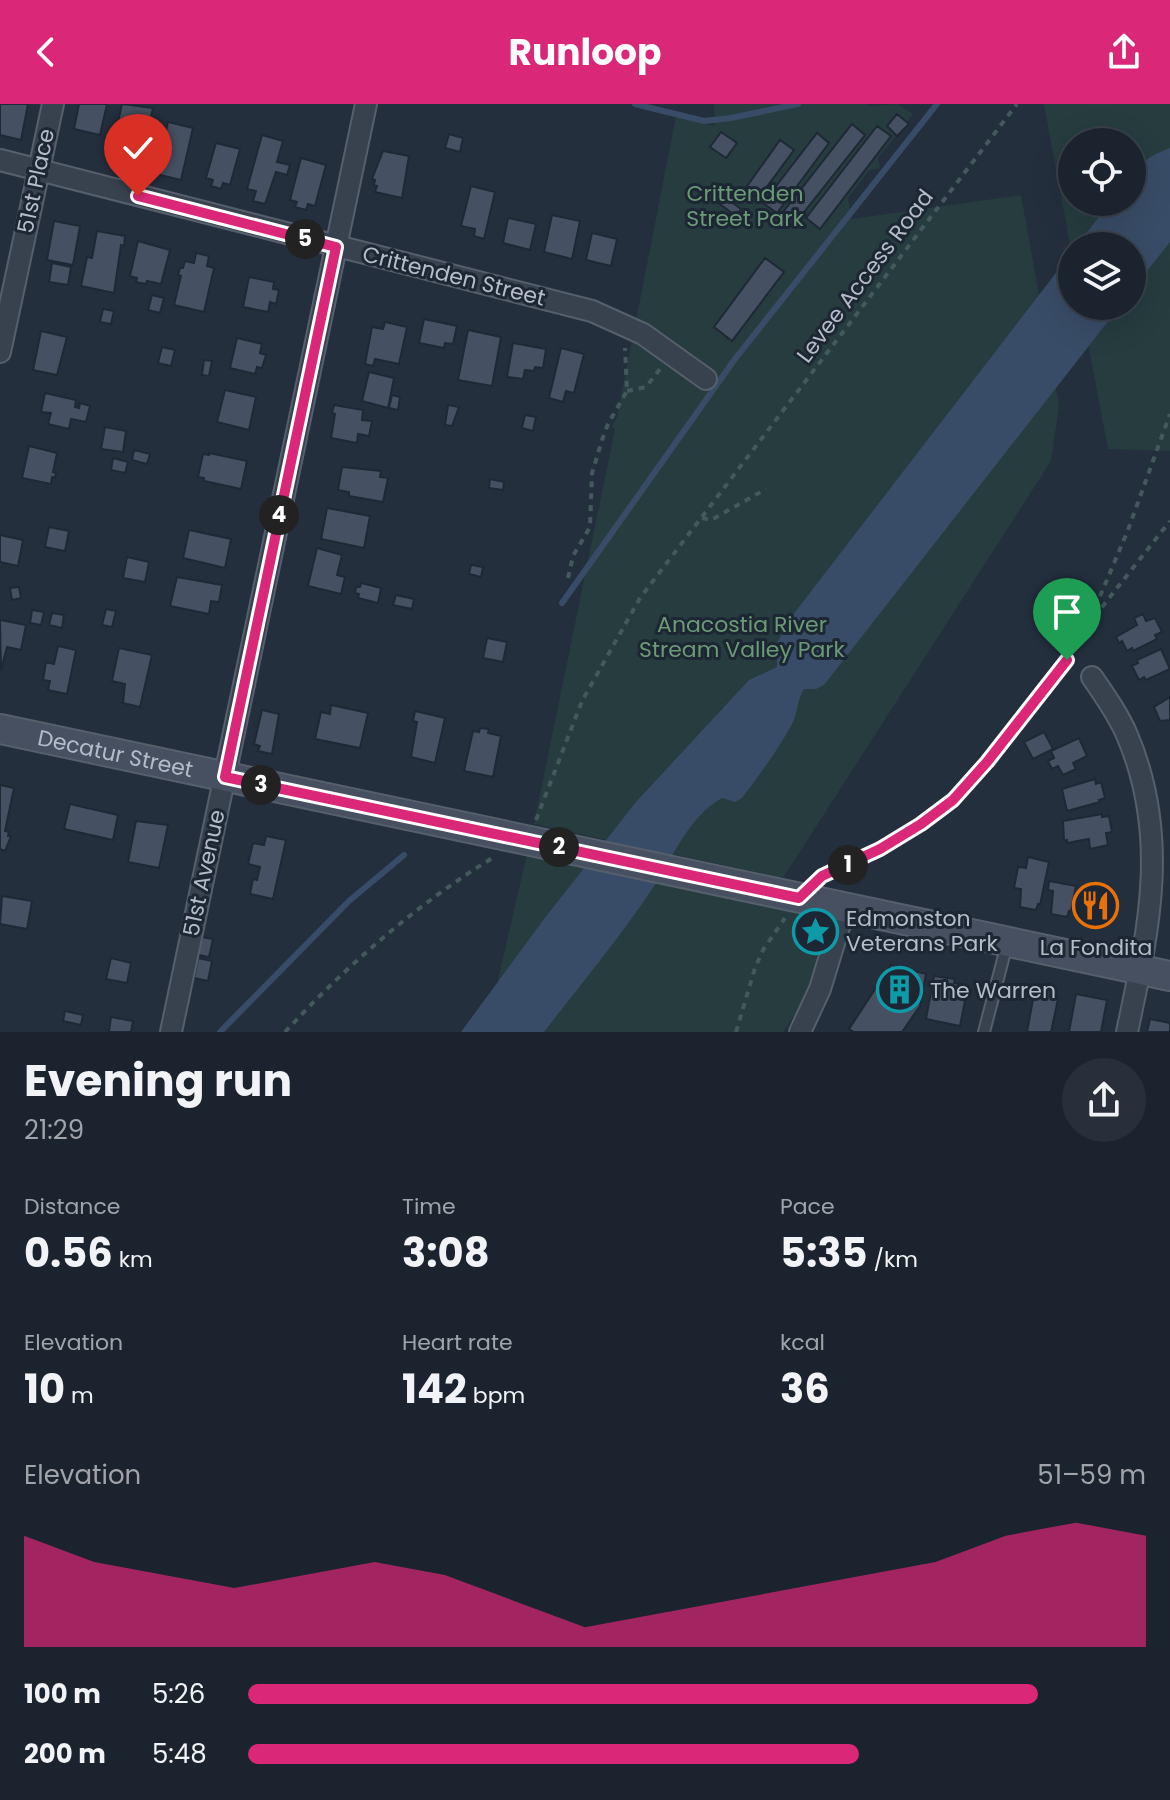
<!DOCTYPE html>
<meta charset="utf-8">
<style>
:root{--surface:#1b232e;--page:#282f3a;--text:#f1f3f6;--muted:#a0a4aa;--line:#39404a;--accent:#db2777}
body{margin:0;font-family:Poppins,sans-serif;background:var(--page);color:var(--text);height:100vh;display:flex;flex-direction:column;font-size:30px;white-space:nowrap}
*{box-sizing:border-box;margin:0}
p{font-size:26px;color:var(--muted)}
.icon{flex:none;width:44px;height:44px;fill:none;stroke:currentColor;stroke-width:2;stroke-linecap:round;stroke-linejoin:round}
.map{position:relative;height:928px;overflow:hidden}
.sheet{display:flex;flex-direction:column;background:var(--surface);flex:1}
.sheet>*{flex:none}
.tools{position:absolute;left:1058px;top:24px;display:grid;gap:16px}
.tools a{display:grid;place-items:center;width:88px;height:88px;border-radius:50%;background:var(--surface);box-shadow:0 8px 32px #0002,0 0 0 2px var(--line);font-size:40px}
.pin{position:absolute;display:grid;place-items:center;width:68px;height:68px;color:#fff;margin:-82px -34px;border-radius:50% 50% 50% 0;rotate:-45deg;box-shadow:0 0 8px #0007}
.pin .icon{rotate:45deg}
.km{position:absolute;width:40px;height:40px;margin:-20px;border-radius:50%;background:#222;color:#fff;font-size:22px;line-height:40px;text-align:center}
.round{display:grid;place-items:center;flex:none;width:84px;height:84px;border-radius:42px;background:var(--page)}
.overview{display:flex;align-items:center;justify-content:space-between;height:136px;padding:0 24px}
h1{font-size:44px;font-weight:700;line-height:60px}
.metrics{display:grid;grid-template-columns:repeat(3,1fr);gap:12px;height:136px;padding:8px 24px}
.metrics div{display:grid;align-content:center}
.metrics b{font-size:40px;font-weight:700}
.metrics small{font-size:22px;font-weight:400}
.metrics p{font-size:22px}
.chart{height:224px;padding:16px 24px}
.chart p{display:flex;justify-content:space-between}
.chart svg{width:100%;height:144px;margin-top:8px;fill:var(--accent);opacity:.7}
ul{padding:0 24px;list-style:none;font-size:26px}
li{display:grid;grid-template-columns:128px 96px 1fr;align-items:center;height:60px}
li i{height:20px;border-radius:10px;background:var(--accent)}
header{display:flex;justify-content:space-between;align-items:center;height:104px;padding:0 24px;background:var(--accent);color:#fff;font-size:36px;font-weight:700}
.map>svg:first-child{display:block}
.green{fill:#263c3f;fill-rule:evenodd}
.water{fill:#394c67}
.lines{fill:none;stroke-linecap:round;stroke-linejoin:round}
.stream{stroke:#394c67;stroke-width:6}
.building{fill:#455162;stroke:#1f2835;stroke-width:2}
.lane-casing{stroke:#565f6c;stroke-width:14}
.street-casing{stroke:#565f6c;stroke-width:24}
.secondary-casing{stroke:#565f6c;stroke-width:32}
.path{stroke:#44595c;stroke-width:4;stroke-dasharray:6 6;stroke-linecap:butt}
.lane{stroke:#38414e;stroke-width:10}
.street{stroke:#38414e;stroke-width:20}
.secondary{stroke:#465061;stroke-width:28}
.route-casing{stroke:#fff;stroke-width:16}
.route{stroke:#db2777;stroke-width:10}
.labels{text-anchor:middle;dominant-baseline:central;stroke-width:6;stroke-linejoin:round;paint-order:stroke}
.street-label{font-size:22px;fill:#b4bcc9;stroke:#1d2633}
.park-label{font-size:22px;fill:#6b9a76;stroke:#1d2633}
.poi-label{font-size:22px;fill:#b4bcc9;stroke:#1d2633;text-anchor:start}
</style>
<header><svg class="icon" aria-label="back" viewBox="0 0 24 24"><path d="M15 5l-7 7 7 7"/></svg>Runloop<svg class="icon" aria-label="share" viewBox="0 0 24 24"><path d="M12 15V3M7 8l5-5 5 5M5 13v7h14v-7"/></svg></header>
<div class="map">
<svg width="1170" height="928" viewBox="0 0 1170 928">
<rect width="100%" height="100%" fill="#242f3e"/>
<path class="green" d="M714,0H867L868,2L898,0L913,10L878,54L880,64L869,66L848,94L852,115L1021,91L1059,302L1051,357L783,774L534,720L615,325L612,322L617,313L676,13L715,22Z
M1044,0H1170V347L1108,345L1081,202H1132V142H1072V151ZM1072,38H1132V98H1072Z
M527,750L856,821L783,928H486Z"/>
<path class="water" d="M1170,44V138L1132,186V142H1076L1111,98H1132C1132,66 1138,56 1170,44Z
M1072,148V202H1120L824,581L816,585H804C797,595 798,609 792,620C778,646 760,670 742,694L735,698L722,694C687,714 674,753 652,785C619,835 580,881 544,928H461L544,815L636,698L749,576L777,563V539L789,516Z"/>
<g class="lines">
<path class="stream" d="M635,0L704,17L731,14L798,0
M562,499L735,255L937,0
M220,928L349,797L404,751"/>
</g>
<path class="building" d="M0,0H28L21,36L0,31Z
M79,0H107L100,31L74,25Z
M122,0L153,4L140,65L131,63L130,68L121,66L122,61L109,58Z
M897,10L909,20L897,32L887,22Z
M168,18L193,24L181,76L156,70Z
M852,20L865,31L793,122L780,112Z
M877,22L891,32L820,125L806,114Z
M721,28L737,39L726,54L710,43Z
M817,29L829,39L777,109L763,99Z
M449,30L463,34L460,48L445,44Z
M262,31L283,37L277,58L290,61L287,71L276,68L265,100L253,97L256,87L247,85Z
M780,36L794,46L758,95L745,85Z
M216,39L240,45L230,81L223,79L221,85L211,82L213,76L206,74Z
M383,47L409,52L402,94L375,88L377,82L374,81L375,76L372,75Z
M301,54L326,61L315,102L308,100L306,106L295,103L297,98L290,96Z
M471,82L495,88L484,135L474,132L475,125L461,122Z
M722,91L741,105L736,112L717,98Z
M552,111L580,117L572,155L544,148Z
M508,114L536,120L530,146L503,139Z
M54,117L80,122L73,161L47,156Z
M97,127L125,132L124,142L121,141L114,189L81,182L87,153L92,154Z
M592,129L617,135L611,162L586,156Z
M138,137L170,146L161,180L147,177L146,180L136,178L137,174L130,172Z
M196,149L209,152L207,162L214,164L204,208L174,201L181,172L178,171L180,164H183L185,157L194,159Z
M765,154L784,168L732,237L714,223Z
M52,159L71,163L68,181L49,178Z
M249,173L274,178L273,185L279,186L276,200L270,198L268,208L243,203Z
M152,191L164,194L160,209L148,206Z
M103,205L114,207L111,220L100,218Z
M424,215L457,222L453,240L445,239L444,244L419,239Z
M385,218L407,223L399,260L375,255L373,262L365,260L372,223L383,225Z
M468,226L501,233L492,282L458,276Z
M41,227L67,233L57,271L33,266Z
M237,234L262,240L260,249L266,251L262,264L257,263L255,270L230,264Z
M513,239L546,245L543,264L535,263L534,267L525,266L523,275L507,273Z
M162,243L175,246L171,262L158,259Z
M561,244L584,250L574,289L566,287L563,298L549,294Z
M204,256L212,257L209,272L202,271Z
M369,268L394,274L388,304L362,297Z
M225,286L256,293L249,326L217,318Z
M45,289L76,296L75,303L79,304L80,299L90,302L86,318L71,315L69,325L48,320L51,309L41,308Z
M392,291L400,293L398,306L389,304Z
M334,301L363,306L362,316L372,317L369,332L358,330L357,339L331,334L335,310L332,309Z
M448,301L459,303L452,322L445,321Z
M525,311L536,313L533,327L522,324Z
M105,323L126,327L123,348L101,345Z
M29,342L57,349L53,368L56,369L55,374L52,373L51,380L22,374Z
M134,346L150,350L147,360L132,356Z
M209,349L247,357L241,385L204,377V374L198,373L203,350L209,351Z
M113,354L128,358L125,369L111,366Z
M342,363L381,367L380,373L388,374L383,398L349,392V388L338,386Z
M490,375L504,378L503,386L489,384Z
M327,404L370,412L364,444L321,435Z
M49,423L69,427L65,447L45,443Z
M189,426L231,435L225,464L183,454Z
M0,431L23,436L18,462L0,458Z
M317,444L342,451L337,471L345,473L341,490L308,482Z
M127,453L149,458L145,478L123,474Z
M471,461L483,463L481,473L469,470Z
M177,473L222,481L219,498L211,497L209,510L170,502Z
M361,479L381,484L378,499L358,494L359,490L355,489L356,483H360Z
M19,483L21,494L12,496L10,484Z
M396,491L414,495L412,505L393,501Z
M106,505L116,507L112,523L102,521Z
M32,506L44,508L41,521L30,519Z
M52,509L64,511L62,524L49,521Z
M1143,510L1146,517L1155,514L1162,528L1155,531L1157,535L1133,547L1132,544L1127,547L1122,537L1119,539L1116,533L1137,521L1134,514Z
M0,516L26,521L21,546L7,543L1,566Z
M487,534L507,538L503,558L483,554Z
M58,542L76,546L67,590L48,586L50,577L43,576L46,558L54,560Z
M119,544L152,551L140,603L123,599L125,580L112,577Z
M1161,545L1170,565L1146,576L1144,573L1139,576L1132,562L1138,559L1137,556Z
M1170,593V616L1160,617L1154,603Z
M331,601L368,609L360,644L315,635L321,608L330,610Z
M262,606L279,610L272,650L258,647L260,642L254,640Z
M415,607L445,614L435,659L411,653L417,618L413,617Z
M480,624L489,625L488,629L501,632L493,673L464,667L473,627L479,628Z
M1044,628L1053,645L1033,655L1024,638Z
M1079,634L1087,652L1073,659L1076,665L1063,671L1058,662L1052,665L1048,657L1054,654L1051,647Z
M1095,675L1096,680L1101,678L1105,694L1099,696L1100,698L1067,707L1062,685Z
M0,681L14,684L5,727L9,728L8,732H11L5,747L0,745Z
M70,700L118,711L113,736L64,725Z
M1102,710V713L1109,712L1112,728L1106,729L1108,741L1090,745L1089,735L1067,739V736L1064,737L1063,717Z
M136,717L168,721L159,764L128,758Z
M266,732L286,736L273,795L250,790L253,775L257,776L260,763L248,760L253,739L264,741Z
M1028,753L1049,758L1040,801L1038,800L1036,806L1020,803L1021,785L1014,784L1018,763L1026,764Z
M1049,777L1076,782L1071,807H1069L1067,813L1051,810L1053,787L1048,786Z
M1092,778L1110,781L1104,820H1084L1085,816L1082,815Z
M2,792L32,797L27,825L0,820Z
M202,833L213,835L209,853L198,851Z
M111,854L131,859L127,879L106,875Z
M198,854L212,857L208,877L194,874Z
M891,861L926,870L920,902L902,928H854L849,925Z
M934,872L955,875L954,879L968,882L960,922L926,915Z
M1038,884L1051,886L1050,893L1058,895L1051,928H1027L1034,890L1037,891Z
M1076,890L1107,896L1101,928H1069Z
M65,907L83,911L81,921L63,917Z
M111,913L133,917L131,928H109Z
M1150,915L1170,919V928H1147Z"/>
<g class="lines">
<defs>
<path id="lane" d="M984,928L1007,840"/>
<path id="street" d="M0,56L592,207L643,230L706,275
M0,248L53,0
M1092,573C1105,592 1118,610 1127,631C1170,732 1149,825 1127,928
M171,928L366,0
M800,928L820,885L845,803"/>
<g id="secondary">
<path id="s1" d="M0,625L1170,872"/>
</g>
</defs>
<use href="#lane" class="lane-casing"/>
<use href="#street" class="street-casing"/>
<use href="#secondary" class="secondary-casing"/>
<path class="path" d="M627,287L646,283L660,265
M702,414L711,416L766,385
M568,474L573,452L590,423L592,369L602,336L608,320L627,287L625,244
M1087,522L1170,417
M536,716L582,597L640,494L1017,0
M819,774L880,745L921,720L953,696L987,658L1048,581L1067,556L1101,490L1128,426L1170,310
M805,819L809,844
M285,928C346,862 417,800 494,753
M736,928L755,864L763,846L785,814"/>
<use href="#lane" class="lane"/>
<use href="#street" class="street"/>
<use href="#secondary" class="secondary"/>
</g>
<g class="lines">
<defs>
<path id="route" d="M138,92L336,143L225,673L799,794L822,772L880,745L921,720L953,696L987,658L1067,556"/>
</defs>
<use href="#route" class="route-casing"/>
<use href="#route" class="route"/>
</g>
<defs>
<symbol id="restaurant-ring" viewBox="-11 -11 22 22"><circle r="9.5" fill="#1d2633" stroke="#e8710a" stroke-width="1.5"/><path d="M-5-6h1v4h1v-4h1v4h1v-4h1v5L-1.5 .5V6h-2V.5L-5-1ZM5-6V6H3V1.5H1.5Q1.5-4 5-6Z" fill="#e8710a"/></symbol>
<symbol id="sight-ring" viewBox="-11 -11 22 22"><circle r="9.5" fill="#1d2633" stroke="#0f9aa8" stroke-width="1.5"/><path d="M0-6L1.8-2.2L6-1.7L2.9 1.2L3.7 5.4L0 3.3L-3.7 5.4L-2.9 1.2L-6-1.7L-1.8-2.2Z" fill="#0f9aa8"/></symbol>
<symbol id="building-ring" viewBox="-11 -11 22 22"><circle r="9.5" fill="#1d2633" stroke="#0f9aa8" stroke-width="1.5"/><path d="M-4-6H4V6H1V3H-1V6H-4ZM-2.5-4.3h1.7v1.8h-1.7ZM.8-4.3h1.7v1.8H.8ZM-2.5-1h1.7V.8h-1.7ZM.8-1h1.7V.8H.8Z" fill="#0f9aa8"/></symbol>
</defs>
<g fill-rule="evenodd">
<use href="#restaurant-ring" x="1070" y="776" width="51" height="51"/>
<use href="#sight-ring" x="790" y="802" width="51" height="51"/>
<use href="#building-ring" x="874" y="860" width="51" height="51"/>
</g>
<g class="labels">
<g class="street-label">
<text transform="translate(36 77) rotate(-78)">51st Place</text>
<text transform="translate(454 172) rotate(14)">Crittenden Street</text>
<text transform="translate(865 172) rotate(-53)">Levee Access Road</text>
<text stroke="none"><textPath href="#s1" startOffset="118">Decatur Street</textPath></text>
<text transform="translate(204 769) rotate(-78)">51st Avenue</text>
</g>
<g class="park-label">
<text x="745" y="89">Crittenden<tspan x="745" dy="25">Street Park</tspan></text>
<text x="742" y="520">Anacostia River<tspan x="742" dy="25">Stream Valley Park</tspan></text>
</g>
<g class="poi-label">
<text x="846" y="814">Edmonston<tspan x="846" dy="25">Veterans Park</tspan></text>
<text x="1096" y="843" text-anchor="middle">La Fondita</text>
<text x="930" y="886">The Warren</text>
</g>
</g>
</svg>
<div class="tools">
<a><svg class="icon" aria-label="locate" viewBox="0 0 24 24"><circle cx="12" cy="12" r="6"/><path d="M12 2v4M12 18v4M2 12h4M18 12h4"/></svg></a>
<a><svg class="icon" aria-label="layers" viewBox="0 0 24 24"><path d="M12 4l9 5-9 5-9-5zM3 14l9 5 9-5"/></svg></a>
</div>
<div class="pin" style="left:1067px;top:556px;background:#1e9e55"><svg class="icon" aria-label="arrive" viewBox="0 0 24 24"><path d="M6 21V4h12l-3 4 3 4H6"/></svg></div>
<div class="pin" style="left:138px;top:92px;background:#d93025"><svg class="icon" aria-label="check" viewBox="0 0 24 24"><path d="M5 12l5 5 9-10"/></svg></div>
<b class="km" style="left:848px;top:761px">1</b>
<b class="km" style="left:559px;top:743px">2</b>
<b class="km" style="left:261px;top:681px">3</b>
<b class="km" style="left:279px;top:411px">4</b>
<b class="km" style="left:305px;top:135px">5</b>
</div>
<section class="sheet">
<div class="overview"><div><h1>Evening run</h1><p>21:29</p></div><a class="round"><svg class="icon" aria-label="share" viewBox="0 0 24 24"><path d="M12 15V3M7 8l5-5 5 5M5 13v7h14v-7"/></svg></a></div>
<div class="metrics">
<div><p>Distance</p><b>0.56<small> km</small></b></div>
<div><p>Time</p><b>3:08</b></div>
<div><p>Pace</p><b>5:35<small> /km</small></b></div>
</div>
<div class="metrics">
<div><p>Elevation</p><b>10<small> m</small></b></div>
<div><p>Heart rate</p><b>142<small> bpm</small></b></div>
<div><p>kcal</p><b>36</b></div>
</div>
<div class="chart"><p><span>Elevation</span>51–59 m</p>
<svg viewBox="0 0 160 44" preserveAspectRatio="none"><path d="M0 44V10L10 18L20 22L30 26L40 22L50 18L60 22L70 30L80 38L90 34L100 30L110 26L120 22L130 18L140 10L150 6L160 10V44z"/></svg>
</div>
<ul>
<li><b>100 m</b>5:26<i style="width:88%"></i></li>
<li><b>200 m</b>5:48<i style="width:68%"></i></li>
</ul>
</section>
